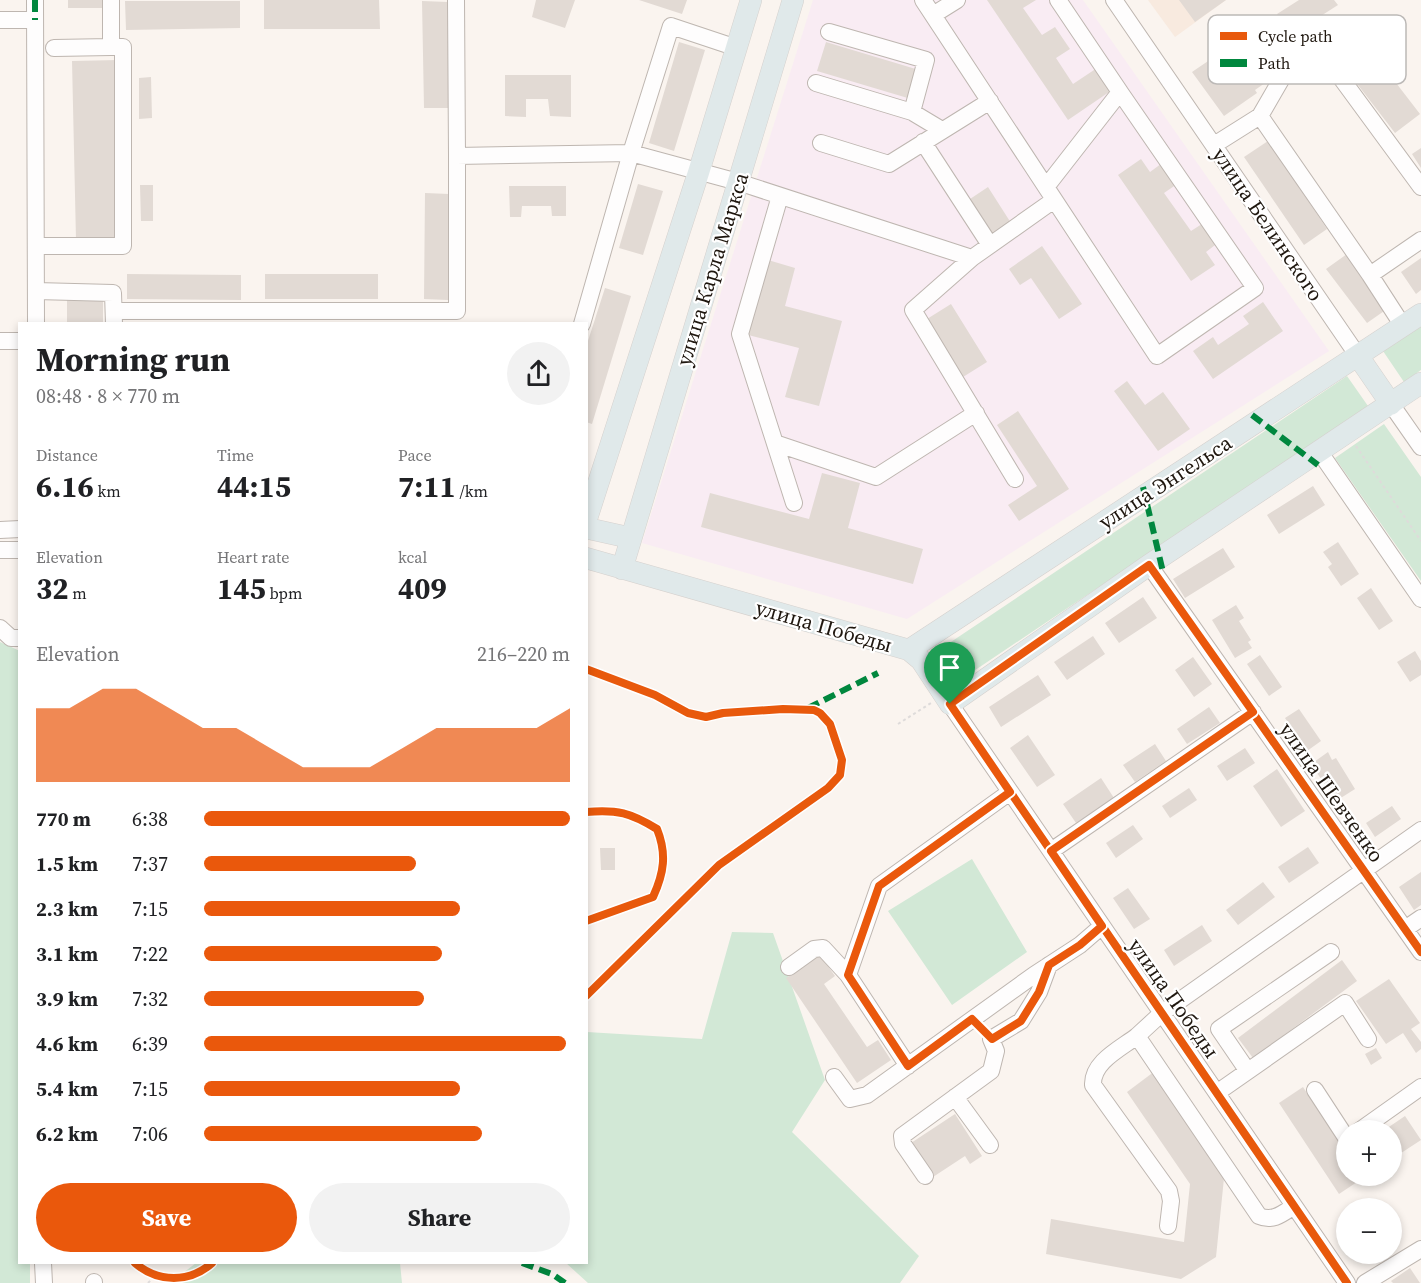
<!DOCTYPE html>
<meta charset="utf-8">
<style>
:root{--surface:#fff;--page:#f2f2f2;--text:#202124;--muted:#757577;--accent:#ea580c}
body{margin:0;font-family:"Source Serif 4",serif;background:var(--page);color:var(--text);height:100vh;display:flex;flex-direction:column;font-size:22px;white-space:nowrap}
*{box-sizing:border-box;margin:0}
p{font-size:20px;color:var(--muted)}
.icon{flex:none;width:33px;height:33px;fill:none;stroke:currentColor;stroke-width:2;stroke-linecap:round;stroke-linejoin:round}
.map{position:relative;flex:1;overflow:hidden}
.drawer{position:absolute;left:18px;top:322px;width:570px;height:942px;display:flex;flex-direction:column;background:var(--surface);border-radius:0px;box-shadow:0 3px 9px #0003}
.drawer>*{flex:none}
.fabs{position:absolute;left:1336px;top:1120px;display:grid;gap:12px}
.fabs a{display:grid;place-items:center;width:66px;height:66px;border-radius:50%;background:var(--surface);box-shadow:0 3px 9px #0003;font-size:30px}
.pin{position:absolute;display:grid;place-items:center;width:51px;height:51px;color:#fff;margin:-62px -26px;border-radius:50% 50% 50% 0;rotate:-45deg;box-shadow:0 0 6px #0007}
.pin .icon{rotate:45deg}
.round{display:grid;place-items:center;flex:none;width:63px;height:63px;border-radius:32px;background:var(--page)}
.headline{display:flex;align-items:center;justify-content:space-between;height:102px;padding:0 18px}
h1{font-size:33px;font-weight:700;line-height:45px}
.stats{display:grid;grid-template-columns:repeat(3,1fr);gap:9px;height:102px;padding:6px 18px}
.stats div{display:grid;align-content:center}
.stats b{font-size:30px;font-weight:700}
.stats small{font-size:16px;font-weight:400}
.stats p{font-size:16px}
.chart{height:168px;padding:12px 18px}
.chart p{display:flex;justify-content:space-between}
.chart svg{width:100%;height:108px;margin-top:6px;fill:var(--accent);opacity:.7}
.cta{display:flex;gap:12px;margin-top:auto;padding:12px 18px}
.cta a{flex:1;height:69px;border-radius:36px;background:var(--accent);color:#fff;font-size:24px;font-weight:700;line-height:69px;text-align:center}
.cta a+a{background:var(--page);color:var(--text)}
ul{padding:0 18px;list-style:none;font-size:20px}
li{display:grid;grid-template-columns:96px 72px 1fr;align-items:center;height:45px}
li i{height:15px;border-radius:8px;background:var(--accent)}
.map>svg:first-child{display:block}
.built{fill:#f8eadf}
.medical{fill:#f9ecf3}
.green{fill:#d2e8d6}
.building{fill:#e2dad4}
.lines{fill:none;stroke-linecap:round;stroke-linejoin:round}
.minor-casing{stroke:#beb6b0;stroke-width:18}
.major-casing{stroke:#d5d1ce;stroke-width:22}
.path{stroke:#dedbda;stroke-width:2;stroke-dasharray:3 3;stroke-linecap:butt}
.minor{stroke:#fefdfd;stroke-width:16}
.major{stroke:#e0e9ea;stroke-width:21}
.quiet{stroke:#00873e;stroke-width:6;stroke-dasharray:12 6;stroke-linecap:butt}
.cycleway-casing{stroke:#fff;stroke-width:11}
.cycleway{stroke:#e8590c;stroke-width:8}
.route-casing{stroke:#fff;stroke-width:12}
.route{stroke:#ea580c;stroke-width:8}
.labels{text-anchor:middle;dominant-baseline:central;stroke-width:4.5;stroke-linejoin:round;paint-order:stroke}
.street-label{font-size:21px;fill:#1f170f;stroke:#fff}
.key{fill:#fff;stroke:#bcb9b7;stroke-width:1.5}
.key-label{font-size:16px;fill:#1f170f}
</style>
<div class="map">
<svg width="1421" height="1283" viewBox="0 0 1421 1283">
<rect width="100%" height="100%" fill="#faf4ef"/>
<path class="built" d="M1148,0H1226L1175,37Z"/>
<path class="medical" d="M813,0H1083L1329,351L907,619L642,543Z"/>
<path class="green" d="M1421,325V370L1404,382L1383,351Z
M1347,376L1368,406L950,687L930,656Z
M1384,424L1421,477V581L1335,458Z
M0,642L20,651V1263H30V1283H0Z
M972,859L1027,952L952,1005L888,911Z
M732,932L773,933L825,1080L792,1132L919,1256L900,1283H588L566,1263H586L587,1032L702,1039Z
M196,1263H400L402,1283H170Z"/>
<path class="building" d="M68,0H102V8H68Z
M264,0H379L380,29H264Z
M536,0H575L565,28L532,17Z
M639,0H687L682,14Z
M987,0H1036L1023,8L1042,35L1055,27L1070,49L1056,58L1073,84L1100,66L1115,88L1068,120Z
M1179,0H1226L1195,22Z
M1299,0H1334L1338,5L1291,35L1277,14Z
M125,1H240V28L126,30Z
M422,1L448,2V108H424Z
M1356,31L1420,114L1395,133L1331,50Z
M679,42L705,50L674,151L649,143Z
M826,42L919,70L911,99L817,71Z
M1236,42L1265,83L1255,90L1257,93L1224,116L1192,72Z
M118,60L123,241L76,240L72,61Z
M505,75H571V117L550,116L548,99H526V117L505,116Z
M151,77L152,118L139,119V78Z
M1268,141L1327,229L1304,245L1244,157Z
M1421,148V168L1412,154Z
M1141,159L1150,172L1165,161L1180,182L1164,193L1191,231L1205,222L1219,242L1206,252L1215,265L1191,281L1118,175Z
M638,184L663,191L643,255L619,248Z
M140,185H153V221H141Z
M509,186H566V216H552L551,206H522L521,217H510Z
M988,187L1011,223L993,234L970,199Z
M425,193L449,194L448,300L424,299Z
M1042,246L1082,304L1059,319L1031,278L1020,285L1009,269Z
M1347,254L1387,309L1367,323L1326,269Z
M1421,258V290L1416,294L1401,272Z
M768,260L795,268L785,306L842,321L819,406L785,397L799,348L748,335Z
M127,274L241,275V300L127,299Z
M265,274H378V299H265Z
M605,288L631,296L592,424L586,422V347Z
M67,300L103,301V322L67,324Z
M1263,302L1283,331L1213,379L1193,351L1213,337L1218,345L1249,324L1243,316Z
M951,304L987,362L963,377L927,319Z
M1127,381L1145,405L1163,392L1190,429L1158,451L1114,391Z
M1018,411L1069,489L1019,521L1008,505L1037,486L997,425Z
M822,473L860,483L848,528L923,549L913,584L701,527L710,493L809,519Z
M1313,486L1325,505L1279,534L1267,515Z
M1338,542L1359,574L1341,586L1328,567L1332,564L1323,552Z
M1223,548L1235,567L1185,598L1173,579Z
M1371,588L1393,621L1379,630L1357,598Z
M1143,597L1157,618L1119,643L1105,623Z
M1236,605L1244,618L1239,621L1251,640L1248,642L1252,648L1235,658L1212,620Z
M1093,636L1105,654L1067,680L1054,662Z
M1415,651L1421,661V675L1410,682L1397,662Z
M1260,655L1282,687L1269,696L1247,664Z
M1193,657L1212,684L1194,697L1175,670Z
M1038,675L1051,695L1001,727L989,707Z
M1209,707L1220,723L1187,744L1177,729Z
M1299,709L1321,741L1307,751L1285,718Z
M1028,735L1055,775L1037,787L1010,748Z
M1155,744L1166,761L1135,782L1123,765Z
M1245,748L1255,763L1227,781L1217,766Z
M1328,752L1332,760L1336,758L1355,789L1336,801L1315,770L1318,768L1314,762Z
M1277,769L1305,811L1281,827L1253,786Z
M1101,778L1114,798L1076,823L1063,804Z
M1189,788L1197,800L1170,818L1162,806Z
M1392,806L1401,819L1375,837L1366,823Z
M1133,825L1143,839L1116,858L1106,843Z
M1308,847L1319,863L1289,883L1278,867Z
M600,848H615V870H601Z
M1421,872V905L1414,910L1399,887Z
M1263,882L1275,897L1238,925L1226,910Z
M1128,888L1150,919L1134,929L1113,898Z
M1202,925L1212,941L1174,966L1164,950Z
M820,955L835,976L824,984L867,1047L878,1040L891,1060L857,1083L786,978Z
M1342,960L1357,981L1253,1058L1238,1038Z
M1389,979L1420,1023L1411,1029L1421,1042V1049L1416,1053L1403,1033L1386,1044L1356,1001Z
M1376,1048L1382,1058L1371,1065L1365,1054Z
M1155,1071L1224,1178L1216,1257L1181,1279L1046,1254L1051,1219L1184,1242L1190,1184L1127,1092Z
M1303,1087L1347,1154V1176H1366L1339,1194L1279,1103Z
M955,1114L982,1156L970,1164L965,1156L933,1177L911,1143Z
M1405,1116L1421,1140L1392,1159V1131H1383Z
M1410,1268L1420,1283H1393L1391,1281Z"/>
<g class="lines">
<defs>
<path id="minor" d="M35,0L36,324
M456,0L457,156L631,153L738,182L972,258L1054,200
M923,0L1157,356L1255,288L1120,92
M1114,0L1358,356
M933,15L957,0
M0,20H35
M54,48L111,47V0
M816,83L912,112L926,60L829,32
M912,112L942,130
M1260,116L1370,275L1421,240
M923,142L990,245
M821,143L889,164L990,101
M1214,145L1260,116L1308,33L1421,187
M1046,187L1120,92L1058,0
M780,196L740,334L794,503
M36,246H123V47H111
M972,258L913,310L1015,479
M1370,275L1403,326
M36,291L113,293L114,324
M114,311H457V156
M582,324L631,153L671,26L737,48
M0,341H20
M1391,404L1421,447
M775,443L876,477L976,413
M1319,451L1421,599
M0,530L20,529
M0,550H20
M1149,565L1421,952
M0,628L11,638H20
M950,704L1347,1283
M1051,851L1253,712
M1405,929L1421,918
M789,967L814,949L823,948L848,975
M1137,1036C1120,1049 1092,1062 1093,1085L1169,1191L1171,1201L1168,1226
M908,1066L848,975L879,886L1010,792
M1247,1070L1219,1029L1331,952
M834,1077L850,1099L867,1095L1034,975L1080,945L1102,926
M1315,1090L1347,1139
M1218,1092L1345,1003L1368,1039
M955,1097L990,1145
M1359,1131L1421,1087
M925,1176L903,1144L902,1136L991,1071L996,1051L991,1039L1021,1021L1039,992L1049,965
M1294,1206C1282,1214 1273,1222 1259,1216L1137,1036L1162,1013L1421,830
M43,1263L44,1283
M94,1282V1283
M1365,1283L1421,1249"/>
<path id="major" d="M1358,356L1391,404
M586,521L699,171L751,0
M586,528L631,538
M586,558L909,650L921,660L950,704L1149,565L1421,383
M622,569L793,0
M909,650L1421,314"/>
</defs>
<use href="#minor" class="minor-casing"/>
<use href="#major" class="major-casing"/>
<path class="path" d="M1356,446L1421,541
M898,724L931,703
M148,1283L154,1277"/>
<use href="#minor" class="minor"/>
<use href="#major" class="major"/>
<path class="quiet" d="M35,0V20
M1252,415L1318,465
M1143,487L1163,572
M808,708L878,673
M522,1263L552,1274L565,1283"/>
<defs>
<path id="cycleway" d="M1149,565L1421,952
M586,669L655,695L688,713L706,717L723,713L783,709L814,710L820,713L830,724L842,760L840,775L828,788L719,865L586,996
M950,704L1347,1283
M586,812C617,809 631,813 657,829C667,854 664,873 653,897L586,921
M135,1263C158,1283 190,1283 212,1263"/>
</defs>
<use href="#cycleway" class="cycleway-casing"/>
<use href="#cycleway" class="cycleway"/>
</g>
<g class="lines">
<defs>
<path id="route" d="M1149,565L1253,712L1051,851L1102,926L1080,945L1049,965L1039,992L1021,1021L992,1039L972,1019L908,1066L848,975L879,886L1010,792L950,704Z"/>
</defs>
<use href="#route" class="route-casing"/>
<use href="#route" class="route"/>
</g>
<g class="labels">
<g class="street-label">
<text transform="translate(1268 224) rotate(56)">улица Белинского</text>
<text transform="translate(712 269) rotate(-73)">улица Карла Маркса</text>
<text transform="translate(1165 482) rotate(-33)">улица Энгельса</text>
<text transform="translate(824 626) rotate(16)">улица Победы</text>
<text transform="translate(1332 792) rotate(55)">улица Шевченко</text>
<text transform="translate(1174 998) rotate(55)">улица Победы</text>
</g>
</g>
<rect x="1208" y="15" width="198" height="69" rx="9" class="key"/>
<rect x="1220" y="32" width="27" height="8" fill="#e8590c"/>
<rect x="1220" y="59" width="27" height="8" fill="#00873e"/>
<g class="key-label">
<text x="1258" y="42">Cycle path</text>
<text x="1258" y="69">Path</text>
</g>
</svg>
<div class="fabs">
<a>+</a>
<a>−</a>
</div>
<div class="pin" style="left:950px;top:704px;background:#1e9e55"><svg class="icon" aria-label="arrive" viewBox="0 0 24 24"><path d="M6 21V4h12l-3 4 3 4H6"/></svg></div>
<section class="drawer">
<div class="headline"><div><h1>Morning run</h1><p>08:48 · 8 × 770 m</p></div><a class="round"><svg class="icon" aria-label="share" viewBox="0 0 24 24"><path d="M12 15V3M7 8l5-5 5 5M5 13v7h14v-7"/></svg></a></div>
<div class="stats">
<div><p>Distance</p><b>6.16<small> km</small></b></div>
<div><p>Time</p><b>44:15</b></div>
<div><p>Pace</p><b>7:11<small> /km</small></b></div>
</div>
<div class="stats">
<div><p>Elevation</p><b>32<small> m</small></b></div>
<div><p>Heart rate</p><b>145<small> bpm</small></b></div>
<div><p>kcal</p><b>409</b></div>
</div>
<div class="chart"><p><span>Elevation</span>216–220 m</p>
<svg viewBox="0 0 160 44" preserveAspectRatio="none"><path d="M0 44V14L10 14L20 6L30 6L40 14L50 22L60 22L70 30L80 38L90 38L100 38L110 30L120 22L130 22L140 22L150 22L160 14V44z"/></svg>
</div>
<ul>
<li><b>770 m</b>6:38<i style="width:100%"></i></li>
<li><b>1.5 km</b>7:37<i style="width:58%"></i></li>
<li><b>2.3 km</b>7:15<i style="width:70%"></i></li>
<li><b>3.1 km</b>7:22<i style="width:65%"></i></li>
<li><b>3.9 km</b>7:32<i style="width:60%"></i></li>
<li><b>4.6 km</b>6:39<i style="width:99%"></i></li>
<li><b>5.4 km</b>7:15<i style="width:70%"></i></li>
<li><b>6.2 km</b>7:06<i style="width:76%"></i></li>
</ul>
<div class="cta"><a>Save</a><a>Share</a></div>
</section>
</div>
